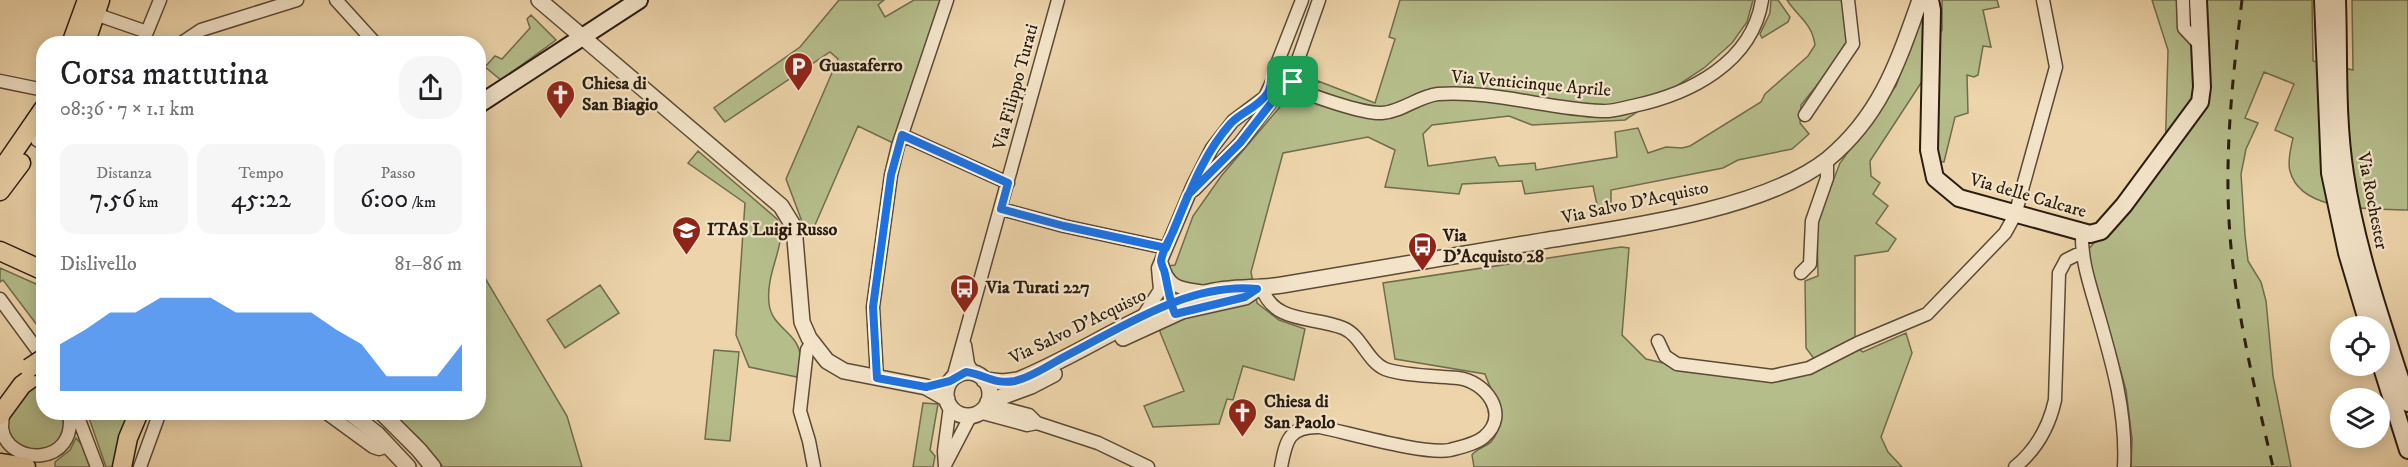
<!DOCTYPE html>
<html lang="it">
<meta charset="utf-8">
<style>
:root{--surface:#fff;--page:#f6f6f6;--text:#202124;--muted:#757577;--accent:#1a73e8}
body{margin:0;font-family:"IM FELL DW Pica",serif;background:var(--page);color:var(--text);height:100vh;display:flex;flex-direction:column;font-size:22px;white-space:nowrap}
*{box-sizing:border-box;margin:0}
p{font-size:20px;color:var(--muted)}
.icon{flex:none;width:33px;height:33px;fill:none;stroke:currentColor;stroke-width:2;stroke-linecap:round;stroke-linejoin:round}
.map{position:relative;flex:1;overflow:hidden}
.side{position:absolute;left:36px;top:36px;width:450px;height:384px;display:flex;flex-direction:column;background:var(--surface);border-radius:24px;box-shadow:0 3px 15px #0003}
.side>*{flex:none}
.buttons{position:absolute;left:2330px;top:316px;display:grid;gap:12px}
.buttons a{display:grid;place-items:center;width:60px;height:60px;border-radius:50%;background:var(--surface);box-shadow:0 3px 15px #0003;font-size:30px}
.pin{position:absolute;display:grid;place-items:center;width:51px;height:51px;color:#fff;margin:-26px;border-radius:12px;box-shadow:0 3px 9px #0006}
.round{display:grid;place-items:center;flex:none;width:63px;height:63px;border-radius:24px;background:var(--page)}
.headline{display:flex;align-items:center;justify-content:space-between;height:102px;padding:0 24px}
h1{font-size:33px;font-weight:600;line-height:45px}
.metrics{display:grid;grid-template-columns:repeat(3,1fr);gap:9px;height:102px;padding:6px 24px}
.metrics div{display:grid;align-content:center;border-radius:15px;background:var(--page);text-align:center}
.metrics b{font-size:26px;font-weight:600}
.metrics small{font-size:16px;font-weight:400}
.metrics p{font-size:16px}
.chart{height:168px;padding:12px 24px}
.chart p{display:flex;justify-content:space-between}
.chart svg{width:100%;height:108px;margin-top:6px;fill:var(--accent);opacity:.7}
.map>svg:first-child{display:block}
.green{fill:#b5bd8b;stroke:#706c4d;stroke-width:1.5}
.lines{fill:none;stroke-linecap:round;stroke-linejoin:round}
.minor-casing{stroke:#5b4a36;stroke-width:15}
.tertiary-casing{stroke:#5b4a36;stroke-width:18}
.secondary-casing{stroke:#2a1c0f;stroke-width:20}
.primary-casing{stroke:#2a1c0f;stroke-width:21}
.minor{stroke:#f3e3c8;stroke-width:12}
.tertiary{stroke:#f3e3c8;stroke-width:15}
.secondary{stroke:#f3e3c8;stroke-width:16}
.primary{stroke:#edd4aa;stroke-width:18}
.rail{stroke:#2a1c0f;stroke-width:3;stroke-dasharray:10 10;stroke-linecap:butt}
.primary-bridge-casing{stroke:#2a1c0f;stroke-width:21;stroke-linecap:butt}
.primary-bridge{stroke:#edd4aa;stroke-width:18}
.route-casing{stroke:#fff;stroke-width:12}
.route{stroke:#1a73e8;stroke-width:8}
.labels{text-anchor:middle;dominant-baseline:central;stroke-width:4.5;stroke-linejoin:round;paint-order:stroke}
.poi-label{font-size:18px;font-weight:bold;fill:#2a1c0f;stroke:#f3e3c8;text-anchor:start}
.street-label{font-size:18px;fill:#2a1c0f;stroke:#f3e3c8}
</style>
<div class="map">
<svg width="2408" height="467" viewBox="0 0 2408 467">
<rect width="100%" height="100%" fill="#edd4aa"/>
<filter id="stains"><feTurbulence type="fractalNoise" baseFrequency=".00333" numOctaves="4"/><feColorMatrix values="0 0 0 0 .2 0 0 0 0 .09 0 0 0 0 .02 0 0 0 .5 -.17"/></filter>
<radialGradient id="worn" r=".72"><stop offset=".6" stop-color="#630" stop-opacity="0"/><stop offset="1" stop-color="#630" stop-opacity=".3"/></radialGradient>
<path class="green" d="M839,0H884L878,5L885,17L914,0H941L893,143L858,126L812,232L804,227L786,179L838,59L830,52L725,122L714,108L800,47Z
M1400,0H1753L1747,22L1732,43L1704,68L1625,120L1532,125L1509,116L1432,125L1423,134L1428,166L1495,157L1499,166L1535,163L1536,170L1617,157L1615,132L1638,128L1648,153L1666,147L1682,148L1690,146L1761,102L1765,94L1808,56L1815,45C1812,23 1798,17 1787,0H1843L1848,38L1846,49L1801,105L1800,123L1809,134L1792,149L1738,160L1723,168L1611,190V205L1598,209L1593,186L1525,194L1522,181L1462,184L1459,194L1385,187L1395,150L1368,137L1283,153L1251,272L1257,303L1279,320L1305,329L1294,380L1243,366L1233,400L1227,399L1219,424L1153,427L1144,406L1184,391L1160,332L1168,266L1175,265L1193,216L1222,175L1285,101L1296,97L1311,100L1318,81L1375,103L1395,39L1389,37Z
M1771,0H1778L1790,17L1788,22L1762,38L1760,34L1770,13Z
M1942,0H1997L1999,7L1983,10L1991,47L1983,46L1978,75L1974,77L1967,75L1968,113L1955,117L1944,162L1935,161L1938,37L1942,30Z
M2152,0H2312L2313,61L2353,70L2352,0H2408V210C2374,208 2301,214 2290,171C2287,161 2291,148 2293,138L2275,130L2294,84L2264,72L2245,118L2258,123L2246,149L2241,174L2245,235L2248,261L2261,282L2266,301L2273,376L2291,467H2131L2132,439L2126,390L2087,251L2165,159L2168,50Z
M1923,12L1926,13L1923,80L1870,161L1871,176L1880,183L1873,194L1888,206L1876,223L1896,239L1888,251L1855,256V339L1815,360L1806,348L1805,281L1818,276L1817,222L1840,163L1896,86Z
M531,15L556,40L501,80L485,67L495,56L502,59L530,28L527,19Z
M698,151L777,219L782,228C781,253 766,276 769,303C771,327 797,332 800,354C801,361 798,370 797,377L749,367L736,335L745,203L688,163Z
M1621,247L1629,248L1622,335L1646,359L1672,365L1778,380L1858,349L1863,352L1906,333L1912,353L1881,437L1888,452L1902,467H1474L1472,455C1477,448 1485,448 1491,442C1509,421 1493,396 1485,374L1395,359L1383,283Z
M0,268L43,287V333L3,280L0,282Z
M479,268L567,416L582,467H443L419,438L391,413L478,412Z
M600,285L619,313L565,348L547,320Z
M714,350L739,352L730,441L705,439Z
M41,377L44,412L63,413L64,431L54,449L26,452L10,437L5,418Z
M923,403L938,404L930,450L935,456L933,467H913Z
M93,413H133L117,467H106L89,418Z
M76,438L82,445L90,467H55V462L70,450Z"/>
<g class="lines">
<defs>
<path id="minor" d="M336,0L376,44
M2183,0L2184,28L2199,44
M95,14L147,32L160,0
M180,44L201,30L297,0
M1275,69L1302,0
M1293,74L1319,0
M0,81L44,90
M1291,86C1308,95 1363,114 1382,113C1401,112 1419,96 1438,94C1492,90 1548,109 1602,111C1612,112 1623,108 1633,106C1690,94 1752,63 1762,0
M1805,115L1853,44L1848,0
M902,135L1008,183
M37,140L44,144
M1194,190L1240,143L1275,97L1284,89
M1001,209L1064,226L1166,248
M2082,233C2081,260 2090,285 2097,310C2112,362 2127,412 2124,467
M1162,264C1169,290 1182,288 1206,292
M1801,273L1810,264L1812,221L1827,178V159
M1262,288C1274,324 1313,316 1343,328C1361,335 1367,361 1385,369C1404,376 1437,376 1458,378C1485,381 1511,414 1484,437C1476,444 1461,447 1450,450C1425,455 1349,433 1320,427C1289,426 1286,440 1281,467
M0,299L44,359
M1143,316L1160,290L1158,268L1193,185L1212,148L1233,121L1265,97L1272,82
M1658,341L1665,356L1677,364L1772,376L1809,368L1858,343L1927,314L2005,233L2015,215L2056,67L2043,0
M812,342L807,350L800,411L809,441L814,467
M965,345L968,364L973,373
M877,378L873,307L891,175L898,146L947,0
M953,378L1058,0
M987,404L1029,415L1037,423L1098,443L1148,467
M4,409C3,415 2,422 2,428C7,467 79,467 69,412
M76,412L97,467
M325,412L373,447L379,449L388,446
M979,412L1027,425L1037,423
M945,465L971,415
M140,467L160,412
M945,467L944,451L950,406
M2015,467C2037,449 2049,427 2055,400L2059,273L2066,260L2082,252"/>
<path id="tertiary" d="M539,0L781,206L794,227L802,322L809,338L827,361L844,371L926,387L947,399
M1123,338L1182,311L1245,297L1257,289
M946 394a22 22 0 1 1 44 0a22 22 0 1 1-44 0Z
M984,380L1003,382L1018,380C1082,354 1138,312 1205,293C1230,286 1256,289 1282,285C1368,271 1455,256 1542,241C1623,228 1764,210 1828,159C1881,115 1898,62 1920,0
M988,402L1031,386L1054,374
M349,412L377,434L408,467
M381,412L419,450L433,467"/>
<path id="secondary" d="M1930,0L1932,10L1929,150L1935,178L1959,198L2090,234L2101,231L2124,205L2200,102L2202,87L2198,0
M2323,0L2330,173L2347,253L2369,327
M2337,0C2339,57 2336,117 2345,174C2357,253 2384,328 2408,403
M478,105L639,0
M2379,358L2408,450"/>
<path id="primary" d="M71,44L87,0
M85,44L100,0
M0,172L44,108
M0,191L21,163
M0,251L44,271
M0,415L22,385L44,369
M0,463L26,467
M122,467L128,438L139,412"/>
</defs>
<use href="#minor" class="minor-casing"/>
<use href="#tertiary" class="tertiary-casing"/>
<use href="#secondary" class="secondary-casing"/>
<use href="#primary" class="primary-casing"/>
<use href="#minor" class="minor"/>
<use href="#tertiary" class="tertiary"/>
<use href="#secondary" class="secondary"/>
<use href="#primary" class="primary"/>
<path class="rail" d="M2242,0C2232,82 2223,164 2231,247C2238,321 2256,394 2273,467"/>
<defs>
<path id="primary-bridge" d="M29,368L44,358"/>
</defs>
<use href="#primary-bridge" class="primary-bridge-casing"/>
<use href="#primary-bridge" class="primary-bridge"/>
</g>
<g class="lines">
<defs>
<path id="route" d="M1293,82L1279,93L1240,143L1188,195L1166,248L1064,226L1001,209L1008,183L902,135L891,175L873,307L877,378L926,387L950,381L966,372C984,374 994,385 1015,381C1032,377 1049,365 1064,357C1123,327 1189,282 1257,289L1245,297L1175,314C1169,300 1168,285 1164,270C1163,269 1161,262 1161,261C1162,252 1169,240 1173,232C1189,194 1203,154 1231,123C1242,112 1258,107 1267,94C1273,86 1269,77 1275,69L1283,67L1291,70L1293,82"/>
</defs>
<use href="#route" class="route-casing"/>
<use href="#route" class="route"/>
</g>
<defs>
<symbol id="parking-pin" viewBox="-11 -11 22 30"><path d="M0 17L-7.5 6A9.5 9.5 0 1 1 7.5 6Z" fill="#8f2418" stroke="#f3e3c8"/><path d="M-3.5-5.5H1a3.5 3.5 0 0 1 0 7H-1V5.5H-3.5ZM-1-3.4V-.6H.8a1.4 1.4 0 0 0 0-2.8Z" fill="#fff"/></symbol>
<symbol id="church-pin" viewBox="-11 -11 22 30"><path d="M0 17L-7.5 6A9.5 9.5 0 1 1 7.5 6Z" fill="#8f2418" stroke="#f3e3c8"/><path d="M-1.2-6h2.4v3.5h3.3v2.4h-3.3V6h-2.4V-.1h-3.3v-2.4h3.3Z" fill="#fff"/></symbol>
<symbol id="school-pin" viewBox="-11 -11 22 30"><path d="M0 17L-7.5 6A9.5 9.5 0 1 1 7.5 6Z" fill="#8f2418" stroke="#f3e3c8"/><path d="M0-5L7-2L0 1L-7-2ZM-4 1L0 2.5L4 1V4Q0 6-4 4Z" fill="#fff"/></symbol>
<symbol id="bus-pin" viewBox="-11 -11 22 30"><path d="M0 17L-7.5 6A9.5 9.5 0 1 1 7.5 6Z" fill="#8f2418" stroke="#f3e3c8"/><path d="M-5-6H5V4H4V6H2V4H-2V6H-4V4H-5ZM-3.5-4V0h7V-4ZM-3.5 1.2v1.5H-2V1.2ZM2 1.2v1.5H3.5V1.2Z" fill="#fff"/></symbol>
</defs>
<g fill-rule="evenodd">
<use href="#parking-pin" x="782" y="50" width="33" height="45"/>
<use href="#church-pin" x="544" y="78" width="33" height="45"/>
<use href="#school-pin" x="670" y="214" width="33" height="45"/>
<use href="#bus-pin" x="1406" y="230" width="33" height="45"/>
<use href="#bus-pin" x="948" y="272" width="33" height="45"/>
<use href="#church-pin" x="1226" y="396" width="33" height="45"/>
</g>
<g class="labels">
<g class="poi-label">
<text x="819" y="66">Guastaferro</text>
<text x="582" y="84">Chiesa di<tspan x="582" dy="21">San Biagio</tspan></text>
<text x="707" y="230">ITAS Luigi Russo</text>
<text x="1443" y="236">Via<tspan x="1443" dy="21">D'Acquisto 28</tspan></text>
<text x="986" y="288">Via Turati 227</text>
<text x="1264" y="402">Chiesa di<tspan x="1264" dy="21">San Paolo</tspan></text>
</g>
<g class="street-label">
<text transform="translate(1531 84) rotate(5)">Via Venticinque Aprile</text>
<text transform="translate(1016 87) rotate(-75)">Via Filippo Turati</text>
<text transform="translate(2028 196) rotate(16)">Via delle Calcare</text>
<text transform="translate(2372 201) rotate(79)">Via Rochester</text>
<text transform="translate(1635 203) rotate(-12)">Via Salvo D'Acquisto</text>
<text transform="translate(1078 327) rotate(-26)">Via Salvo D'Acquisto</text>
</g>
</g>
<rect width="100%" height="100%" filter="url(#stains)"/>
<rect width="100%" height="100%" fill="url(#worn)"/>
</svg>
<div class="buttons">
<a><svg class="icon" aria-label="locate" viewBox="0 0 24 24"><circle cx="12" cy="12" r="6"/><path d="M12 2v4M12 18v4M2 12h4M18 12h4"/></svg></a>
<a><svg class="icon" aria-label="layers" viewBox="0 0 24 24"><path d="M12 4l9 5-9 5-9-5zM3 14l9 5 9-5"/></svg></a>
</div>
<div class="pin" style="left:1293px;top:82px;background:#1e9e55"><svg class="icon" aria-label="arrive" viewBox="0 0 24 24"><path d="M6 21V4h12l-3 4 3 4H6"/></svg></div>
<section class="side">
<div class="headline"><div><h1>Corsa mattutina</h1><p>08:36 · 7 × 1.1 km</p></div><a class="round"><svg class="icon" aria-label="share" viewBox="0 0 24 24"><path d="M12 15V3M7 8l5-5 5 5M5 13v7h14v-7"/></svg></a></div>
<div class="metrics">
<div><p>Distanza</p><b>7.56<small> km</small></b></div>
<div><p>Tempo</p><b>45:22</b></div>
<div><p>Passo</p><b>6:00<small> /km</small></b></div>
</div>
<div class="chart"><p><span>Dislivello</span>81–86 m</p>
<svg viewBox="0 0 160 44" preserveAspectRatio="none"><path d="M0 44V25L10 19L20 12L30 12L40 6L50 6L60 6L70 12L80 12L90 12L100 12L110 19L120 25L130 38L140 38L150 38L160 25V44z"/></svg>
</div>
</section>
</div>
